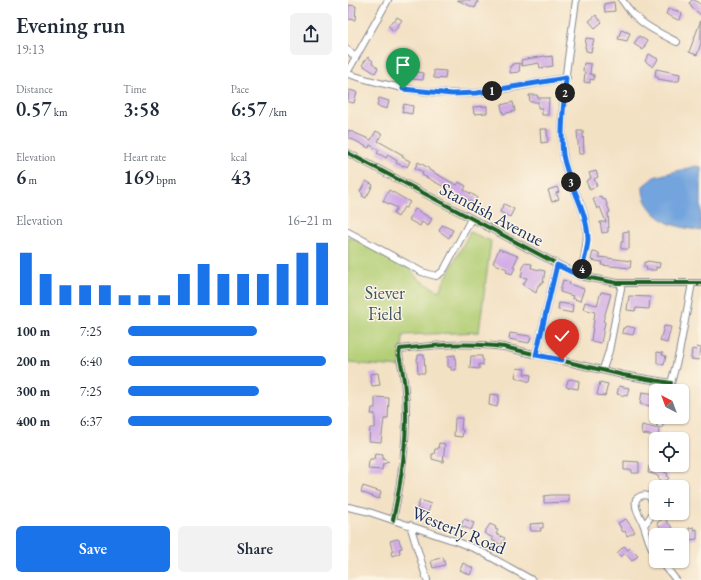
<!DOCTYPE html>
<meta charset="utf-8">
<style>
:root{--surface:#fff;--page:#f2f2f3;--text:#1f2937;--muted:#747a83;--accent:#1a73e8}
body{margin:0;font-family:"EB Garamond",serif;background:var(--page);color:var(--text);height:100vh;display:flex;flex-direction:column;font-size:15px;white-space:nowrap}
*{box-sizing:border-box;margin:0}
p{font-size:13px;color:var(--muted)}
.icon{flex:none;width:22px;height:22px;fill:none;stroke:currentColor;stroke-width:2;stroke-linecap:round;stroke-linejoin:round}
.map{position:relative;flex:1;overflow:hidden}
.panel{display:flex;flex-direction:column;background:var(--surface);width:348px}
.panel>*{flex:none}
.needle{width:26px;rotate:319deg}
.fabs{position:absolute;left:301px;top:384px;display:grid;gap:8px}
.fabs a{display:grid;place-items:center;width:40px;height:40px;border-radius:6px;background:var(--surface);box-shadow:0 1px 3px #0004;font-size:20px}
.pin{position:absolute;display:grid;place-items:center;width:34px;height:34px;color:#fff;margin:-41px -17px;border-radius:50% 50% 50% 0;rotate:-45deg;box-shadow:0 0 4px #0007}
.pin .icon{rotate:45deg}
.km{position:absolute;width:20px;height:20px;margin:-10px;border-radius:50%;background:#222;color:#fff;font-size:11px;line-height:20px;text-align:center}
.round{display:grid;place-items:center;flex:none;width:42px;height:42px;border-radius:6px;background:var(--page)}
.summary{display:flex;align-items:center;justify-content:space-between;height:68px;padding:0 16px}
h1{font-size:22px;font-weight:600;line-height:30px}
.metrics{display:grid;grid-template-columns:repeat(3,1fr);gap:6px;height:68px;padding:4px 16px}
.metrics div{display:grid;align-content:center}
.metrics b{font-size:20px;font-weight:600}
.metrics small{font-size:11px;font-weight:400}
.metrics p{font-size:11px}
.chart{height:112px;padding:8px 16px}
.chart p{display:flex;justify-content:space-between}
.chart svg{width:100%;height:72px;margin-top:4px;stroke:var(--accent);stroke-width:6}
.button{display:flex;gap:8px;margin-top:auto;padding:8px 16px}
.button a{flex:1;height:46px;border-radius:6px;background:var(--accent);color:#fff;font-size:16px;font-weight:600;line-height:46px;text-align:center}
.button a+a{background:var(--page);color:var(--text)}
ul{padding:0 16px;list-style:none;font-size:13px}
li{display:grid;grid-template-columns:64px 48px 1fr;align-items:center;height:30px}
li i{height:10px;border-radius:5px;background:var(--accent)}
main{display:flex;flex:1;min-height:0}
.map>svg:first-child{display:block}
.green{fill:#b2ce74;stroke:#667e69}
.water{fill:#73a4dd;stroke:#476a9e}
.building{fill:#d1aae6}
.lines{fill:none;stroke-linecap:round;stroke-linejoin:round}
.minor-casing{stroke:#878891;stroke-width:8}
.minor{stroke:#fff;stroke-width:6}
.cycleway-casing{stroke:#fcf5e5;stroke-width:6}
.cycleway{stroke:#1b5e20;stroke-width:4}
.route-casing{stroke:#fff;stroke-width:8}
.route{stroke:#1a73e8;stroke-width:5}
.labels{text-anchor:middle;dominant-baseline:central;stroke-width:3;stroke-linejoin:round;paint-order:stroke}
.street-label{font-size:18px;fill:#1b2f5e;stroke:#fcf5e5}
.park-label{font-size:18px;fill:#415764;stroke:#fcf5e5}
</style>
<main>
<section class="panel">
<div class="summary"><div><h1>Evening run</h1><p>19:13</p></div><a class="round"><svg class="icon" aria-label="share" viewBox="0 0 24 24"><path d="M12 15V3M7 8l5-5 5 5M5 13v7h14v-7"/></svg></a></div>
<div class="metrics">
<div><p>Distance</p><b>0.57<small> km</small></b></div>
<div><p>Time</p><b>3:58</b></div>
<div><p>Pace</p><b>6:57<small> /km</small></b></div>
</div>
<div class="metrics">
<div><p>Elevation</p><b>6<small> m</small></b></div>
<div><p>Heart rate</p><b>169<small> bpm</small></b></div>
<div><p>kcal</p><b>43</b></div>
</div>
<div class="chart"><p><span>Elevation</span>16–21 m</p>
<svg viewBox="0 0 160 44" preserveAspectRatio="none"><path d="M5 44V12M15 44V25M25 44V32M35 44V32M45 44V32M55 44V38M65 44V38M75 44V38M85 44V25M95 44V19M105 44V25M115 44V25M125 44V25M135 44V19M145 44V12M155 44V6"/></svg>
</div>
<ul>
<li><b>100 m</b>7:25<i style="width:63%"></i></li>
<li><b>200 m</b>6:40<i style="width:97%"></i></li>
<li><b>300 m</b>7:25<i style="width:64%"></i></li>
<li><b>400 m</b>6:37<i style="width:100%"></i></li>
</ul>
<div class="button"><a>Save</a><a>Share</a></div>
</section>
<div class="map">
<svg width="353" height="580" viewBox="0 0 353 580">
<rect width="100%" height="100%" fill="#fcf5e5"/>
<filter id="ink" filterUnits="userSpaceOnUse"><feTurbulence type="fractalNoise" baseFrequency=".025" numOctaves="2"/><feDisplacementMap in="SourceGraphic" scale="8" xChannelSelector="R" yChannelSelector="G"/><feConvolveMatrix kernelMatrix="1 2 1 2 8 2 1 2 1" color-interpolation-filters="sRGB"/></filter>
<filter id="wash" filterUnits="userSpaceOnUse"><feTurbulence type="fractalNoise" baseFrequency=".012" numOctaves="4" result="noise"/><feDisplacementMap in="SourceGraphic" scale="16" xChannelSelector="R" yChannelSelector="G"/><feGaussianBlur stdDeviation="0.9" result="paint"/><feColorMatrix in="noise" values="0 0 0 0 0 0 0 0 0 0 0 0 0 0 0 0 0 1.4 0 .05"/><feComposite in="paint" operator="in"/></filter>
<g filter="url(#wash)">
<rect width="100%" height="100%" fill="#f3e1c4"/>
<path class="green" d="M122,232L143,241L131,332L55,335L53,367L0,363V236L61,268L71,280L91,291Z"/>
<path class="water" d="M348,166L353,167V231C344,229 323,226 317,221C304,213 294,201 295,186L306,177Z"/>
<g id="blocks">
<path class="building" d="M109,0H127L130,1L127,8Z
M344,0H347L353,5V15L343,7L344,6L341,3Z
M266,2L267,11L257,12L256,4Z
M1,5L8,6L7,20L0,19Z
M320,9L323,10V9L332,12L334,14L332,19L330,20L318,14Z
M248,15L254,22L247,28L241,21Z
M49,17L54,20L46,31L40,26L45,20L47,21Z
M353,20V43L349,55L341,52Z
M273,30L282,33L279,41L270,39Z
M291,36L299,41L295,50L286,44Z
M238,38L246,39L243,52L238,51V48H237Z
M301,54L310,59L305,67L297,61Z
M197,56L198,57L204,56L205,66L192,68L191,63L174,66L173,60Z
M20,57L25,61L24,63L30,68L27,73L14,65Z
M172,63L171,72L162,73V66H164V64Z
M236,63L243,64L242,74L246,75V80L242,79V83L236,82L237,72L235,71Z
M308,69L332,74L331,81H327V82L310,79V77H307Z
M86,70L98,71L97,79L86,78Z
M64,71L76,73L75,80L64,79Z
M1,90L9,92L6,103L0,102Z
M181,95H189L190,98H201L200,115H194V108H190V102H182Z
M31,98L41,101L39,109L29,106Z
M165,102L167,111L155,114L153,105Z
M56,104L65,106L64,114L54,112Z
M139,106V113L126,114L125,107Z
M192,129H199L200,142L193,143Z
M0,130L23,140L28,131L34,134L30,141L55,155L54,157L62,161L59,167L56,165L55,166L48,163L49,161L40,155L38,158L35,156L29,153L31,150L22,145L21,148L0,137Z
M229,131H235L236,154H231Z
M70,162L79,167L81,169V170L109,185L111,182L118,186L116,190L129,197L126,203L74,175L75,172L67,168Z
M248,171L250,177L246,179L249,186L242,190L238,181L243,178L241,173Z
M18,181L25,185L18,198L14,196L15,194L12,192Z
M209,187L211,192L208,193L211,199L204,202L200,190Z
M41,190L62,202L58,208L56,207L50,217L45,214L49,208L35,201Z
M253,196L255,200L257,199L262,212L260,213L261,228L260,227V232L254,233L252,222H258L252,207L249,209L245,199Z
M156,204L166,209L162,217L152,212Z
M67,209L84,219L80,226L74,222L72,226L61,220Z
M94,225L105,230L101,238L91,231Z
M281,231V249H273V242H275V232Z
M151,249L170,256L165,267L167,268L164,274L158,272L159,269L145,263Z
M245,252L251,253V257L283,261L282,268L253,265L254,262L243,260Z
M299,261L312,263L311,268L308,267V270H298L299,267H296V262H299Z
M176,263L184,264L183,268L197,271L195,283H192V285H190L188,293L175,285L179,278L173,277Z
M215,280L222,282L221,284L236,289L232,301L224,298L225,296L212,292Z
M253,292L263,294L255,321L257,322L253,343L243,341L247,312L235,309L237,302L249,305Z
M281,296L302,297L301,309L288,308L287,311L279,310Z
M211,303L225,305L224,313L210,310Z
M212,326L222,327L219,339L211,337Z
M278,326L287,328L285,335L274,333L275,328H277Z
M316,326L323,327L319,343L312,341Z
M162,333L181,336L183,337L181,343L161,339Z
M349,347L353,348L351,360L343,359L344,349L348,350Z
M309,352L315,353L314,355L318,356L316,365L309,363Z
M70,355H76L77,373H70L69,358H70Z
M107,355L108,370H103V367H100V356Z
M123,356H134V359H135V365L131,364V369L122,368Z
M169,368L177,369L176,374L183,375L182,382L167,377Z
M30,373L32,385L24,386L22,374Z
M223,379L231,381L230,389L218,387L220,380Z
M252,382L260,384L257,396L249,395Z
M271,386L281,388L279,396L269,394Z
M294,392L308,394V407L292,404Z
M142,394L151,395L149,407L141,405Z
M27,397L41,398L40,419H36L33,442L21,441L22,428H27V414H23L24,408H27Z
M107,418H114L113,430H115L114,437L106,436Z
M294,425L311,429L310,436L294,434V432L293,431Z
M91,443L97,444L95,462L84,459V454H86L87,449H90Z
M27,453L35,454V459L41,462L35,464L34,470L20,469L21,461H22V459H26Z
M276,461L291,462V473H284V470H276Z
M301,466L308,467L320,474L319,476L321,477L319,481L317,480L316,482L310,478L311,477L306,474L300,473Z
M15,486L33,492L31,499L13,492Z
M203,495H221V502L196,503V496Z
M72,500L83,504L80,512L69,509Z
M316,518L329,533L326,535H321L319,532L317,534L309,523Z
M116,519L126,523L123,530L113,526Z
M278,519L287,532L279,536L277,531L275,532L270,523Z
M195,523V528H192L193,531H183L182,524Z
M142,524L148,527L147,529L150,530L148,534L157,538L153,545L144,540L145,538L136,533Z
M346,527V530L349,529V539L341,540V528Z
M49,539L51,540L54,548L51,549L52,553L44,556L43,552L45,551L42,541Z
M276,546L280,550L282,548L290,556L284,561L277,553L273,557L269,553Z
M95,557L97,565L85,568L83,561Z
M115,563L125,568L122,575L112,570Z"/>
</g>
</g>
<g filter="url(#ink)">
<use href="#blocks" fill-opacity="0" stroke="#878891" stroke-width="1"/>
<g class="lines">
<defs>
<path id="minor" d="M228,0C222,49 211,103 215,152C217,177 233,198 238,222C241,240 236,258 232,276
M274,0C289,23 305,30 329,42
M0,50L7,57
M0,71L40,0
M0,74C42,87 84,96 128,93C159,90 189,82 219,78
M0,153L232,276L269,283H353
M0,232L74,272L88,276L94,272L97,268L123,219
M188,355L209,265
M255,369L261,351L274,283
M321,391L331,353L344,283
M312,424L314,417
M0,507L18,511L110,542L130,550L184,580
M45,520C56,469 65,406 51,355L52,349C87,345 122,342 156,347L275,375L323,383
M62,525L79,580
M296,525C304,516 310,508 302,497C296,494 293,495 288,499C286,511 293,516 296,526C300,537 301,546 308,555
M313,561L328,580"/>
</defs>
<use href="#minor" class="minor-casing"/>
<use href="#minor" class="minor"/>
<defs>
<path id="cycleway" d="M0,153L232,276L269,283H353
M45,520C56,469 65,406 51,355L52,349C87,345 122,342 156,347L275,375L323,383"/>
</defs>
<use href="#cycleway" class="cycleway-casing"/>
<use href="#cycleway" class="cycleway"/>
</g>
</g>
<g class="lines" filter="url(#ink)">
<defs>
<path id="route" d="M55,89L104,94L129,93L218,78C216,103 212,130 215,155C220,184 240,210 240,240C239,252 235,265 232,276L209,265L188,355L214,360"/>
</defs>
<use href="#route" class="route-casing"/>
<use href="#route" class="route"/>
</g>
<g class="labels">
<g class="street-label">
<text transform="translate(144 214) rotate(28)">Standish Avenue</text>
<text transform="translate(111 530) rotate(22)">Westerly Road</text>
</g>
<g class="park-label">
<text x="37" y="292">Siever<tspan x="37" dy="21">Field</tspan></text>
</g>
</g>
</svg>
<div class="fabs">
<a><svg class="needle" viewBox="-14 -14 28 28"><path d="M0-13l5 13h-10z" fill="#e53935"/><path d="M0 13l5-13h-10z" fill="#747a83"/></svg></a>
<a><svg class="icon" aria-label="locate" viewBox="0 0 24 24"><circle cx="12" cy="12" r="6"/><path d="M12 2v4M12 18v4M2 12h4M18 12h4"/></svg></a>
<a>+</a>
<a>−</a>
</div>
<div class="pin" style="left:55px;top:89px;background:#1e9e55"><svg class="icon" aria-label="arrive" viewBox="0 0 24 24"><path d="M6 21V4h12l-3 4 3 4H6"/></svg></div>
<div class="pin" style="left:214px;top:360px;background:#d93025"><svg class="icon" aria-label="check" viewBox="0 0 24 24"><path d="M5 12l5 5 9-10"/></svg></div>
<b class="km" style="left:144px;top:91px">1</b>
<b class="km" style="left:217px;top:93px">2</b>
<b class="km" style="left:223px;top:182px">3</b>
<b class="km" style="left:234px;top:269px">4</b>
</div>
</main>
